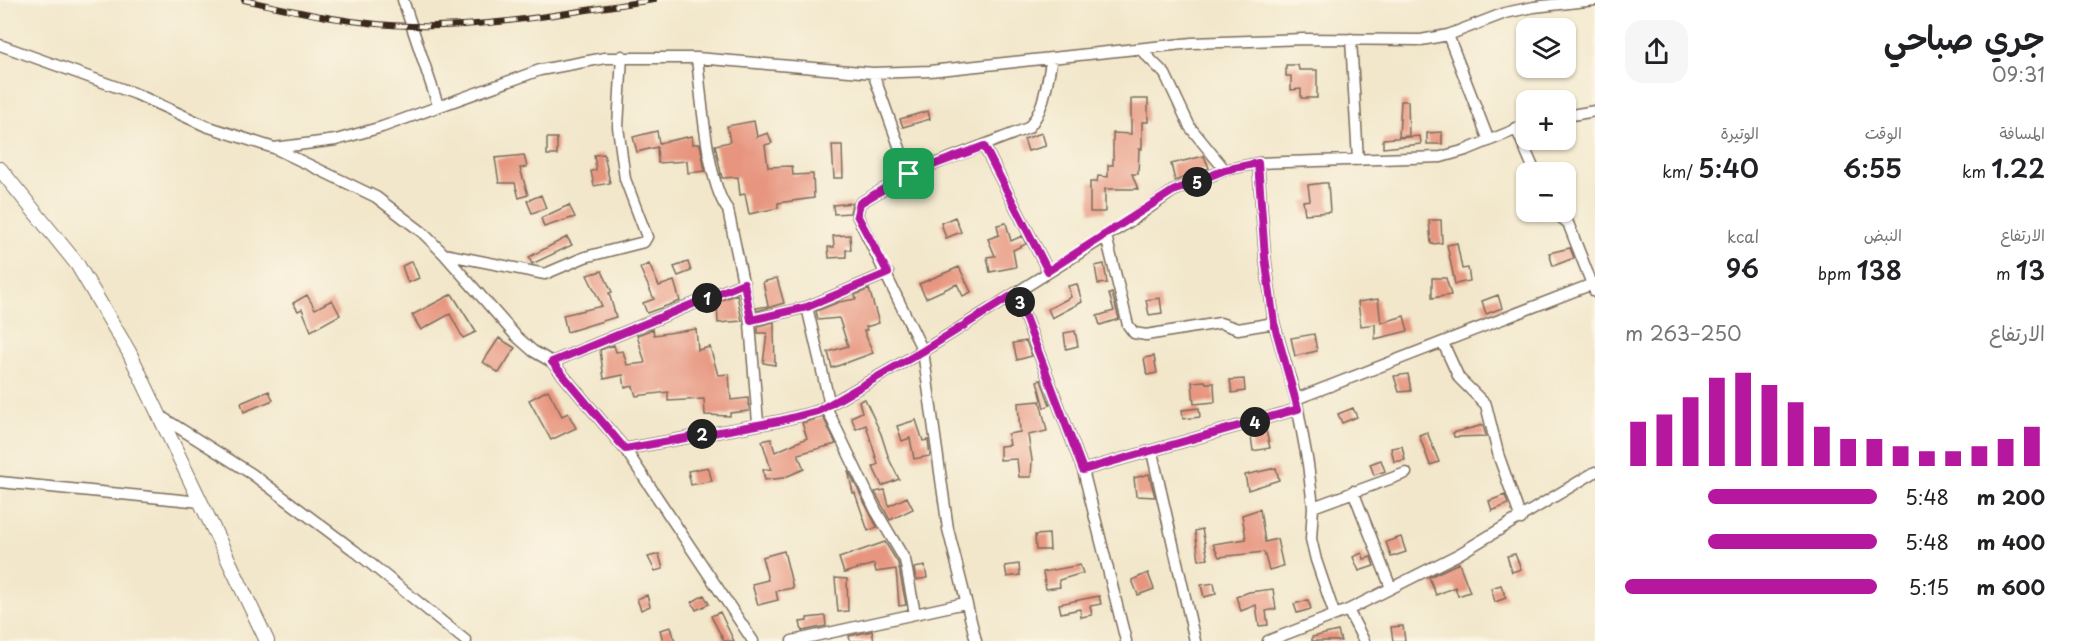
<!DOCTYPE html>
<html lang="ar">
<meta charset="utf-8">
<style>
:root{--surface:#fff;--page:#f6f6f6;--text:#202124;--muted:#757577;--accent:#b5179e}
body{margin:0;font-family:"Playpen Sans","Playpen Sans Arabic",sans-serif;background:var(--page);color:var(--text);direction:rtl;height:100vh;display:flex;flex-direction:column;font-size:22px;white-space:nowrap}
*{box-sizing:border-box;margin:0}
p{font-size:20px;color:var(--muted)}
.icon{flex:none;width:33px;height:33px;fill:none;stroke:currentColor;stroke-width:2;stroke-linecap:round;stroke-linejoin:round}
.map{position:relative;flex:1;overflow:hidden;direction:ltr}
.sheet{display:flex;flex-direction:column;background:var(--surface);width:480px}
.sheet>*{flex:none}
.tools{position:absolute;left:1516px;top:18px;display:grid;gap:12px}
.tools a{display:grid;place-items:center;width:60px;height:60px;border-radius:12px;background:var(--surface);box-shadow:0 2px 4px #0004;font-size:30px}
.pin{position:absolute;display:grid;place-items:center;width:51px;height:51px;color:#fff;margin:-26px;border-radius:12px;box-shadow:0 3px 9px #0006}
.km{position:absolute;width:30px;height:30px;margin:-15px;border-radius:50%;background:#222;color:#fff;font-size:16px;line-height:30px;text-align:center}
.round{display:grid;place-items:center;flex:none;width:63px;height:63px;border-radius:18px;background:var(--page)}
.head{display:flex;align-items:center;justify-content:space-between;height:102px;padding:0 30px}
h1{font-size:33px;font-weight:600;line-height:45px}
.metrics{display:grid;grid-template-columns:repeat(3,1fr);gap:9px;height:102px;padding:6px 30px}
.metrics div{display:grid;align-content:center}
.metrics b{font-size:26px;font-weight:600}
.metrics small{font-size:16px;font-weight:400}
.metrics p{font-size:16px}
.chart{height:168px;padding:12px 30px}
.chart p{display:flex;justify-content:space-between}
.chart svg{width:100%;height:108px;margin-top:6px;stroke:var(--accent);stroke-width:6}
ul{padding:0 30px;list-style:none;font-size:20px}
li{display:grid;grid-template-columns:96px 72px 1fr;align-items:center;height:45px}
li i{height:15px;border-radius:8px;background:var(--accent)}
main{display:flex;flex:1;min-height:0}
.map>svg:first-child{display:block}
.building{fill:#e7957f}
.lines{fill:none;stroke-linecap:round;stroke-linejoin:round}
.minor-casing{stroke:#7b6c5b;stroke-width:13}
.tertiary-casing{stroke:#7b6c5b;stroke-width:16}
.minor{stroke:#fff;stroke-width:10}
.tertiary{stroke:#fff;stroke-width:14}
.rail-casing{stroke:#3b2a1e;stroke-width:6}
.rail{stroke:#fcf5e5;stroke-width:4;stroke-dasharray:11;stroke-linecap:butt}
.route-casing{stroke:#fff;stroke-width:12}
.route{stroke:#b5179e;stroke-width:8}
</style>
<main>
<section class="sheet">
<div class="head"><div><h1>جري صباحي</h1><p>09:31</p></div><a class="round"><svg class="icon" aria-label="share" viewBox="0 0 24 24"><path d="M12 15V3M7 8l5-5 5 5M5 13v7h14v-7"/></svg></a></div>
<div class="metrics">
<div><p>المسافة</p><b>1.22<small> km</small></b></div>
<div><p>الوقت</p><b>6:55</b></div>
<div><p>الوتيرة</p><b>5:40<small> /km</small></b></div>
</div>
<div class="metrics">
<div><p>الارتفاع</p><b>13<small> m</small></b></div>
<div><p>النبض</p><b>138<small> bpm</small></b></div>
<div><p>kcal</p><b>96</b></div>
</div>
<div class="chart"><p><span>الارتفاع</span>250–263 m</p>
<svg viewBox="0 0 160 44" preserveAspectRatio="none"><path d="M5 44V26M15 44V23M25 44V16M35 44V8M45 44V6M55 44V11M65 44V18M75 44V28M85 44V33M95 44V33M105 44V36M115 44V38M125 44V38M135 44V36M145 44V33M155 44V28"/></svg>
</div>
<ul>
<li><b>200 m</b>5:48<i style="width:67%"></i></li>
<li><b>400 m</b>5:48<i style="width:67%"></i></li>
<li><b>600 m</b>5:15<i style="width:100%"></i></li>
</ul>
</section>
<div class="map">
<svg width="1595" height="641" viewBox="0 0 1595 641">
<rect width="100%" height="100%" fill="#fcf5e5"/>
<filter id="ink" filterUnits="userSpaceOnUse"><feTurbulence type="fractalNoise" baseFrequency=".0167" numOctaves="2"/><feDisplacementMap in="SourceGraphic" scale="12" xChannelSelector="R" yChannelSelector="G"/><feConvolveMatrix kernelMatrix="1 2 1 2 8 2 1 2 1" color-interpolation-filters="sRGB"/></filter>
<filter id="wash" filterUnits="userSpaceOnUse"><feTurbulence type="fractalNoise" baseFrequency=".008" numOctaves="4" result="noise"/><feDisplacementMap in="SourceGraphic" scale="24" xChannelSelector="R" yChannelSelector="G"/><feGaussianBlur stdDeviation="1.35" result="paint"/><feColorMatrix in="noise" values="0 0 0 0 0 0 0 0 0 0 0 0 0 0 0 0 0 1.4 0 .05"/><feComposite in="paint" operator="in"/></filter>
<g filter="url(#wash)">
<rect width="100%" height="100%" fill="#f2e7cb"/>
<g id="blocks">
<path class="building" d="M1286,65H1298L1299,70H1317V98H1301V89L1291,90V76H1286Z
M1131,99H1148V122H1142V149H1139L1138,174H1132L1138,189H1105V212H1090V182H1097L1098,176L1108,177V165H1113V133L1131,134Z
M1401,101H1408L1409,136L1399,137Z
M928,111L930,119L903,127L900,119Z
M754,121L757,137L768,133L772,143L765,145L768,167L792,166L793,175L813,174L814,198L778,203V208L749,214L745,194L740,195L738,177L722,178L715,145L730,142L727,126Z
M657,131L659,143L692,136L693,144H700L705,171L688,173L687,161L658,163L657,147L637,152L633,137Z
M1442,132V144H1427V133Z
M1042,133L1046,146L1028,151L1024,139Z
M1420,136L1421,144L1383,148V139Z
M547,138H557V155H547Z
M832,145H842L843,178H834Z
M604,154L610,183L594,186L591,171L596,170L594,155Z
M524,155L527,167L520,168L528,195L519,198L515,183H499L495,158Z
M1204,156L1209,168L1175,181L1171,164Z
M1323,183H1328L1330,212L1305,214L1303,201L1310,200L1308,185Z
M541,195L546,208L532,213L527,201Z
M852,203L850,213L834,214L833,205Z
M569,205L575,217L544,227L541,218Z
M955,217L961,232L946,238L941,223Z
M1429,220H1441L1442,243L1431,244Z
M1006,223L1011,241L1022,236L1026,244L1013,250L1016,267L990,272L987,257L995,256L988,239L999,235L997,225Z
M850,235L851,250H846V257L829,258L828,247H834L833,236Z
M567,237L572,245L532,264L529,257Z
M1457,243L1462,269L1468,268L1470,281L1455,284L1447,245Z
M1570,248L1574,258L1553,266L1549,253Z
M412,261L419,278L408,283L402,266Z
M688,262L691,271L678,276L674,267Z
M649,264L659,286L674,281L680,301L647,313L643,303L654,299L640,268Z
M1104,264L1107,283L1098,284L1095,266Z
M959,267L971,292L963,296L957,284L926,298L919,284Z
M602,271L612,292L609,293L616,317L567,332L563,315L602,306L587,275Z
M777,278L784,303L757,311L756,308L768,306L763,282Z
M1432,278H1446L1451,295L1432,298Z
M1077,284L1082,302L1052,318L1048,309L1071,297L1068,286Z
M869,289L879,323L866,327L867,330L864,331L873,353L832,368L828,352L848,346L839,318L818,320L816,311L839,302L856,299L855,295Z
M1112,293L1119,319L1100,325L1097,316L1114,311L1109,294Z
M452,294L476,332L463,338L450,314L421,330L412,315Z
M737,294L742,321L718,323L717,302Z
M307,295L315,309L332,300L340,315L311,331L302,309L298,311L293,303Z
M1498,295L1502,308L1486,314L1482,301Z
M1160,298L1162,313L1149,315L1146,300Z
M1378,299L1381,323L1404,316L1408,331L1375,339V324L1361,326L1358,302Z
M774,322V333L775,365L763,363L767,333H758V326Z
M653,329L654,335L696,329L698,350L710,347L718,375L729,374L731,400L748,398L749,411L730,413V416L705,415L704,399L668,401V392L636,396L633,386L625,388L623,375L604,379L600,350L614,345L616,352L623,351L627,365L645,363L637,335Z
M1075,331L1078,346L1066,349L1064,333Z
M1314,334L1317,351L1295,356L1291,338Z
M499,338L515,348L499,373L483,362Z
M1026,341L1032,356L1017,360L1013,343Z
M1154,356L1157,373L1147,375L1144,358Z
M1408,374L1411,391L1399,392L1394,376Z
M1244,379L1245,391L1232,393L1230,380Z
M1041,380L1050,405L1044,408L1037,381Z
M1205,381L1206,383H1214L1215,402L1194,404L1192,382Z
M548,390L562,416L568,413L576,428L551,440L529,400Z
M269,391L273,400L244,412L241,403Z
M865,399L881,434L889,459L899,479L882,486L873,467L878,464L866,425L856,429L851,417L862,412L859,401Z
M1040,401L1047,431L1028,435L1032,460L1031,477H1019L1017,459L1000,460V446L1010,445L1008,434L1020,432L1018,403Z
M1199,408L1200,417L1183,419L1182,410Z
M1353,408L1357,417L1342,423L1338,414Z
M823,417L836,444L798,454L804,469L783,478L765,480L763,470L771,469L762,441L771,439L775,452L807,438L802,423Z
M916,420L923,441L928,440L930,456L914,459L910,438L902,441L897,426Z
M1483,425L1486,436L1454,437L1453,433Z
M1265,426L1270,448L1253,451L1251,436H1255L1254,429Z
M1427,432L1439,462L1430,465L1419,435Z
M1402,446L1405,460L1394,462L1391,448Z
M1381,460L1385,471L1374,475L1370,464Z
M708,467L712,481L691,485L688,471Z
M1276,468L1279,480L1248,490L1245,475Z
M848,470L877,527L868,531L855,493H853Z
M1149,474L1155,497L1136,496L1134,478Z
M885,490L889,506L907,497L913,509L890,520L875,492Z
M1505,495L1508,504L1492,511L1489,501Z
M1260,509L1265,542L1277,539L1283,566L1269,570L1264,552L1219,557L1213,544L1246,539L1242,515Z
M1202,529L1208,559L1199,560L1195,531Z
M1049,534L1050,550H1036L1035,535Z
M1401,537L1406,552L1391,557L1386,542Z
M885,542L898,563L906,605L899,606L896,569L876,572L874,564L844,573L839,558Z
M784,551L793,588L776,591L778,600L758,605L752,584L768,580L762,557Z
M1362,553L1364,559L1371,557L1374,566L1359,571L1353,557Z
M659,554L663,569L655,571L648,557Z
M1515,554L1521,569L1512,572L1507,556Z
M1459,563L1470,592L1458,596L1455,587L1436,595L1429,577Z
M1019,564L1020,575L1007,577L1005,566Z
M1080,565L1083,573L1059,580L1060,587L1046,589L1043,572Z
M925,566L927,578L916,580L914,568Z
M1148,573L1154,589L1138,595L1132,580Z
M835,578L847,579L848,611L838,612Z
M1214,583L1216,594L1204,597L1201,585Z
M1501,585L1506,598L1495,602L1491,588Z
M1273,589L1276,609L1266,611L1268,625L1259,626L1256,605L1241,611L1236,597L1249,592Z
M647,595L650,606L641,610L637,599Z
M704,595L709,604L696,610L692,602Z
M1099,596L1101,604L1090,606L1092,615L1081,617L1080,609L1061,613L1059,604Z
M1308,600L1311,609L1297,613L1294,604Z
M720,612L734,641H724L711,616Z
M825,616L826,626L802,631L800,622L807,621V618Z
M1403,626L1405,641H1393L1391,627Z
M671,627L675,641H663L660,630Z
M872,631L874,641H850L849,636Z
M1338,631L1341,641H1312V637Z"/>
</g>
</g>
<g filter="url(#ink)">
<use href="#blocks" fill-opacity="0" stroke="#7b6c5b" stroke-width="1.5"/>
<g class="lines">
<defs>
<path id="minor" d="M403,0L438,105
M1448,35L1489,141
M1351,39L1358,160
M0,45L136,94L206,126L274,148L376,197L422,232L444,254L516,336L533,351L552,362L625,449L753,641
M1140,49L1165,74L1190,127L1225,170
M697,58C701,94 707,184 728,210L749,311L758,423
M873,73L909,174
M1566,116L1595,111
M1516,128L1535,172
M984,146L1048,271
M274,148L336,140L382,127L540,70L605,58H697L873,73L930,71L1192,43L1304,39L1421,40L1448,35L1505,13L1534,7L1595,0
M1258,163L1265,257L1274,323L1296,399L1308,464L1313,507L1311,539L1316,560L1334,613
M1554,212L1568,223L1595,292
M1106,236L1128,325L1134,333L1146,335L1220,323L1238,329L1274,323
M444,254L545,274L585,257L644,242L647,237L625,179L618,127L622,56
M1016,293L1083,470L1126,641
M807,307L830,405
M751,320L807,307L888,273
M1443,343L1459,378L1486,405L1499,457L1521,519
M552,362L744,283
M1296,399L1595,283
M826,407L876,511L905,560L915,614
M160,416L252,474L355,551L466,641
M625,449L779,421L818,411L923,351L1132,220L1173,191L1225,170L1258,163L1441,157L1466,150L1527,125
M1152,452L1195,641
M1083,470L1298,409
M0,482L201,502
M1353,491L1391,588
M1313,507L1406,473
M1348,610L1364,641
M792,641L965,603
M976,641L948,529L923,351L857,215L860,203L909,174L1028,128C1045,110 1047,81 1052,58
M1268,641L1348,610L1459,554L1595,472"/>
<path id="tertiary" d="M0,169L77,264L129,352L267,641"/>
</defs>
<use href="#minor" class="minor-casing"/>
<use href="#tertiary" class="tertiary-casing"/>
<use href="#minor" class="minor"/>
<use href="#tertiary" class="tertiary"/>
<defs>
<path id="rail" d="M244,0C299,12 355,25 412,26C492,28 575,11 654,0"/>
</defs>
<use href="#rail" class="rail-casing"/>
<use href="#rail" class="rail"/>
</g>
</g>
<g class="lines" filter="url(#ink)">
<defs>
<path id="route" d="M984,146L1048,271L1173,191L1225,170L1258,163L1265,257L1274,323L1298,409L1083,470L1016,293L923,351L818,411L779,421L625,449L552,362L744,283L751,320L807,307L888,273L857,215L860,203L909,174Z"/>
</defs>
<use href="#route" class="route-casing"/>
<use href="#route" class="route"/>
</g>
</svg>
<div class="tools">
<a><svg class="icon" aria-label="layers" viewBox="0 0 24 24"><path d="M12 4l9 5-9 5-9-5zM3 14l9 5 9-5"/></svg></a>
<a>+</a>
<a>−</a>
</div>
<div class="pin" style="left:909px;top:174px;background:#1e9e55"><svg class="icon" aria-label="arrive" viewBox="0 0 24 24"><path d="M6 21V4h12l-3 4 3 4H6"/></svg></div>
<b class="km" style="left:707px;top:298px">1</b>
<b class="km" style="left:702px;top:434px">2</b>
<b class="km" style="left:1020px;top:302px">3</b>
<b class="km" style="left:1255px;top:422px">4</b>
<b class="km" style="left:1197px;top:182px">5</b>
</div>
</main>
